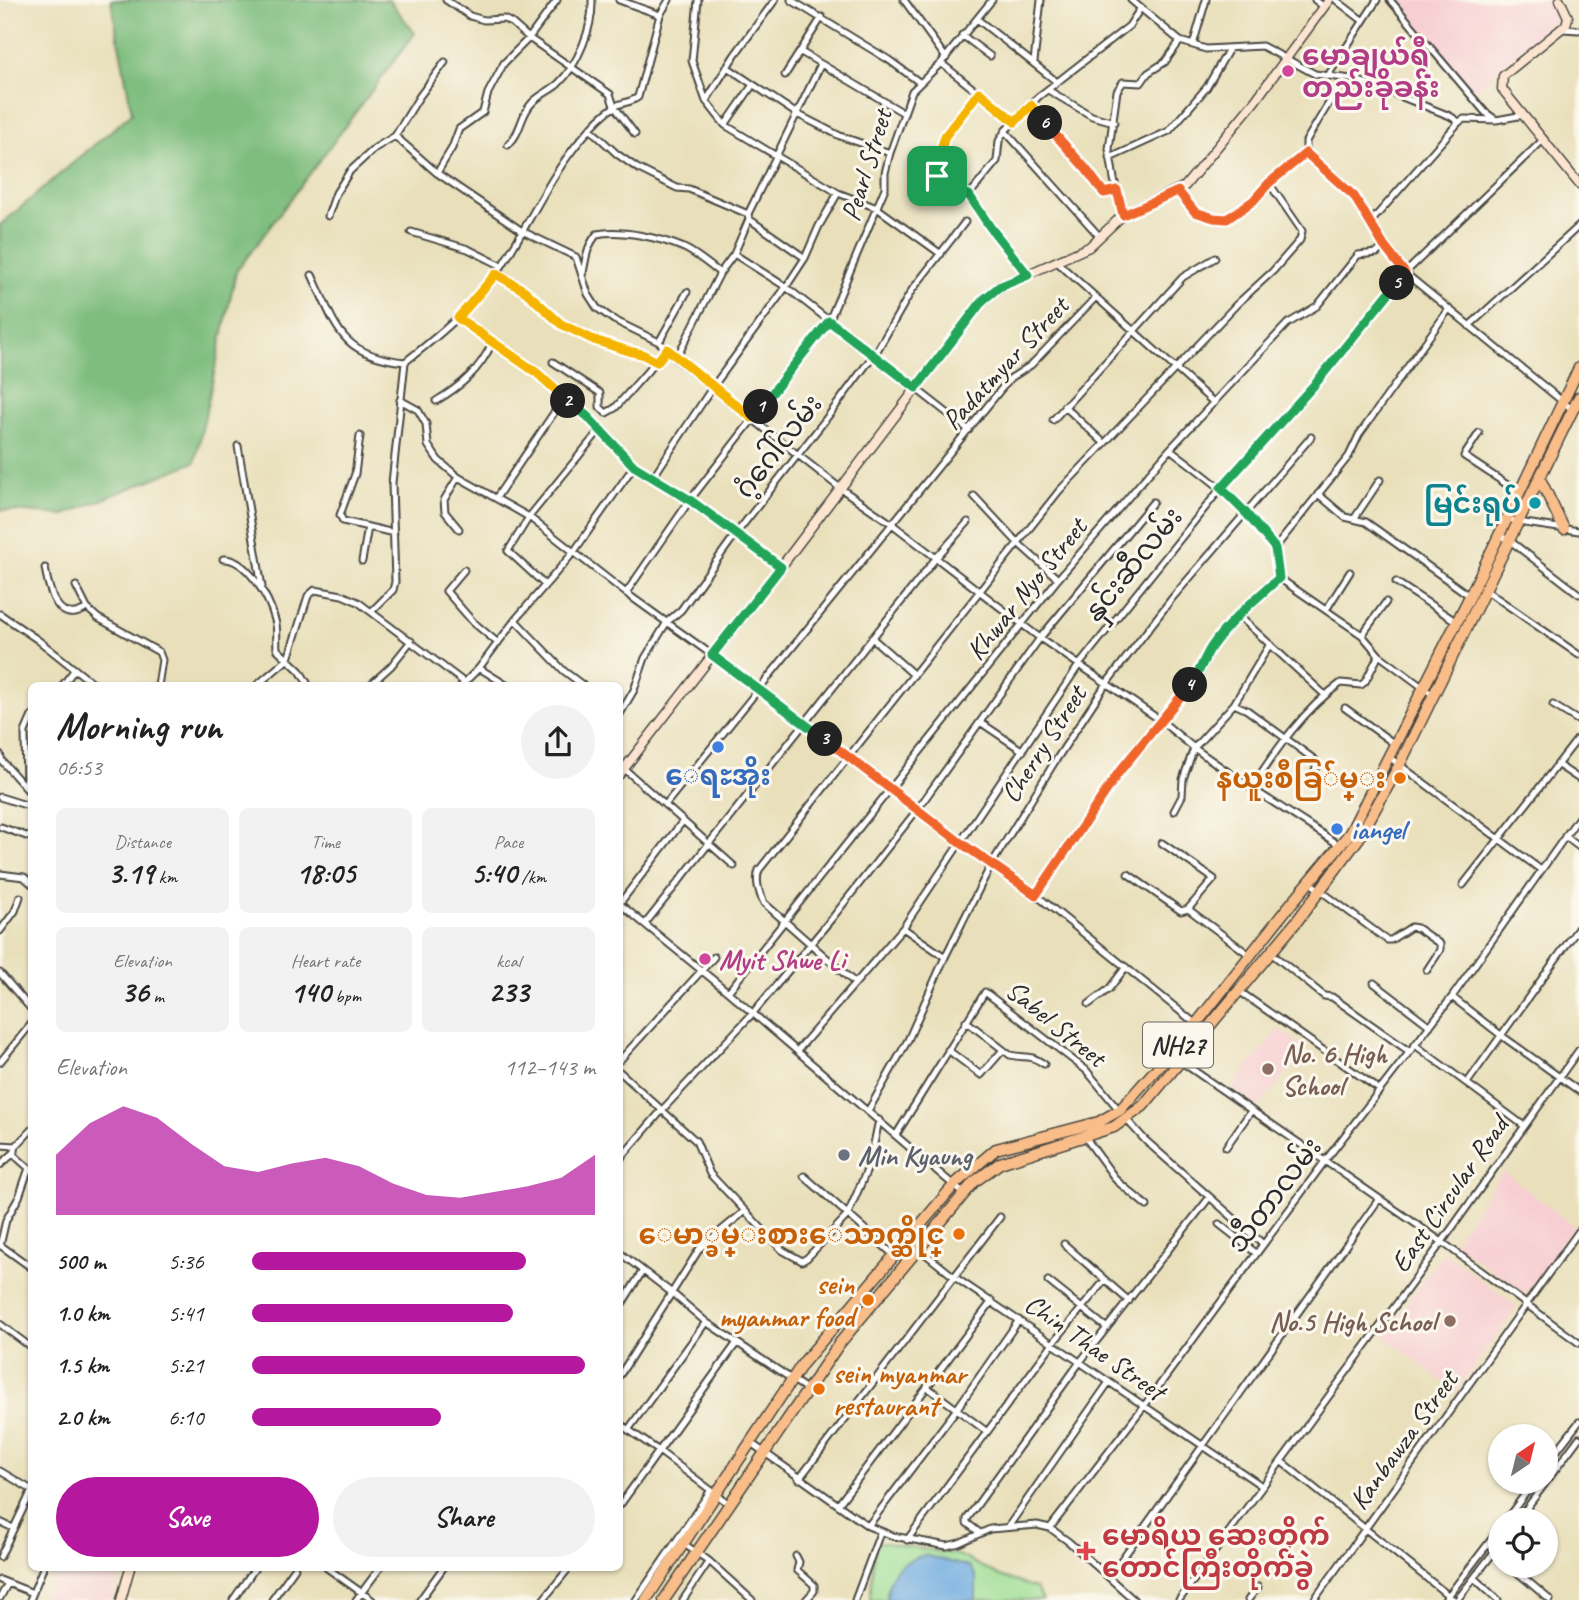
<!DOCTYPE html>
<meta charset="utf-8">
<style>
:root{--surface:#fff;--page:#f2f2f2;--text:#222;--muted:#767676;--accent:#b5179e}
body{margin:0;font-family:Caveat,"Noto Sans Myanmar",sans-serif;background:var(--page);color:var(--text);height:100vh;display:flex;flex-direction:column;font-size:26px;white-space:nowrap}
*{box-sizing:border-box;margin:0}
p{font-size:23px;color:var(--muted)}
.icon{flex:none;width:38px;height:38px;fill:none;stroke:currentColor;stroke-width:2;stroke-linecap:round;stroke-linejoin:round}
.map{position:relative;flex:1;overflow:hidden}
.panel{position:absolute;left:28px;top:682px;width:595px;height:889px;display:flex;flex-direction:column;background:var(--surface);border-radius:10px;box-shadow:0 2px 5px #0004}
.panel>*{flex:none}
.needle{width:46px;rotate:35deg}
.buttons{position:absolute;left:1488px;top:1424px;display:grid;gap:14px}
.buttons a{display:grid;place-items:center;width:70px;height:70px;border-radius:50%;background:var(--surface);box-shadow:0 2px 5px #0004;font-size:35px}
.pin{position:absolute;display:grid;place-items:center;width:60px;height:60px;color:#fff;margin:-30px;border-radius:14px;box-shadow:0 4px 10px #0006}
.km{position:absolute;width:35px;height:35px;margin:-18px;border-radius:50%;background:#222;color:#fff;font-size:19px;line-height:35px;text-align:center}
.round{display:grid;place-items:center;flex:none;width:74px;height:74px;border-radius:37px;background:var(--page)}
.overview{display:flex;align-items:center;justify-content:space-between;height:119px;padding:0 28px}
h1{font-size:38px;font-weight:800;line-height:52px}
.figures{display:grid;grid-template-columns:repeat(3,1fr);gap:10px;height:119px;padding:7px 28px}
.figures div{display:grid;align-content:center;border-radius:10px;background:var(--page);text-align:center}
.figures b{font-size:30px;font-weight:800}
.figures small{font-size:19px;font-weight:400}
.figures p{font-size:19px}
.chart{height:196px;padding:14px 28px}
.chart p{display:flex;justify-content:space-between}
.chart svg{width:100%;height:126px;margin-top:7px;fill:var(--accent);opacity:.7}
.button{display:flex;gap:14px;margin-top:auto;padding:14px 28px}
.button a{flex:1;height:80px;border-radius:42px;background:var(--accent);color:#fff;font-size:28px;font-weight:800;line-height:80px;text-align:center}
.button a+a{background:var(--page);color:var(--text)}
ul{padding:0 28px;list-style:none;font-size:23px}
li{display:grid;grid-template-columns:112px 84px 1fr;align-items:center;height:52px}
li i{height:18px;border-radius:9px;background:var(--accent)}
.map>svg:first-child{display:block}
.built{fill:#f7cfd2}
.green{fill:#9ede94;stroke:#648460;stroke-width:2}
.forest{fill:#7ebd7e;stroke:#547454;stroke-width:2}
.water{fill:#6eabe0;stroke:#4c6b86;stroke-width:2}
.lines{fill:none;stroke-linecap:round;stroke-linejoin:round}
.street-casing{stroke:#484641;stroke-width:9}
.secondary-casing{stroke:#484641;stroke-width:11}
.highway-casing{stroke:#484641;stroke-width:13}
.street{stroke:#fff;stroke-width:5}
.secondary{stroke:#fce5d0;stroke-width:8}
.highway{stroke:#f8bd89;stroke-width:10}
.split-1-casing{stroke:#fff;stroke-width:14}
.split-2-casing{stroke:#fff;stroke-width:14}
.split-3-casing{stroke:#fff;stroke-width:14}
.split-4-casing{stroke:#fff;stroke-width:14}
.split-5-casing{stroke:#fff;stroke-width:14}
.split-6-casing{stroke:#fff;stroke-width:14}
.split-7-casing{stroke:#fff;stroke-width:14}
.split-1{stroke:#22a559;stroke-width:9}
.split-2{stroke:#f5b400;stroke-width:9}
.split-3{stroke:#22a559;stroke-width:9}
.split-4{stroke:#f0652b;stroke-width:9}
.split-5{stroke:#22a559;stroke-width:9}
.split-6{stroke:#f0652b;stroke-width:9}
.split-7{stroke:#f5b400;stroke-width:9}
.hotel-dot{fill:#d1479c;stroke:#fbf7ec;stroke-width:2.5}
.culture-dot{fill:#0f9aa8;stroke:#fbf7ec;stroke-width:2.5}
.shop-dot{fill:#3f7fe0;stroke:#fbf7ec;stroke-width:2.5}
.food-dot{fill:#e8710a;stroke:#fbf7ec;stroke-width:2.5}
.education-dot{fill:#8d6e63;stroke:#fbf7ec;stroke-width:2.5}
.worship-dot{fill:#6b7280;stroke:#fbf7ec;stroke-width:2.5}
.health-dot{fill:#e0444e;stroke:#fbf7ec;stroke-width:2.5}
.labels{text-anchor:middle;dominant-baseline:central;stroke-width:6;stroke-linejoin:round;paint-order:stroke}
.shield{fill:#fbf7ec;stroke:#696865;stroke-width:2}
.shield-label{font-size:26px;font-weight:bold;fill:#2b2b2b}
.hotel-label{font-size:28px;font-weight:bold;fill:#b23c85;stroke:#fbf7ec;text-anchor:start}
.street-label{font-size:28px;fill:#2b2b2b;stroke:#fbf7ec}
.culture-label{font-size:28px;font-weight:bold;fill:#0d838f;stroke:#fbf7ec;text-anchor:end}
.shop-label{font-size:28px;font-weight:bold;fill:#366cbe;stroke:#fbf7ec}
.food-label{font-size:28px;font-weight:bold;fill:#c56008;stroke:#fbf7ec;text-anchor:end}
.education-label{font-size:28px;font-weight:bold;fill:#785e54;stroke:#fbf7ec;text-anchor:start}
.worship-label{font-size:28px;font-weight:bold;fill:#5b616d;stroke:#fbf7ec;text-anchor:start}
.health-label{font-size:28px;font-weight:bold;fill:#be3a42;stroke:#fbf7ec;text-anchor:start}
</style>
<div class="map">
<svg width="1579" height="1600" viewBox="0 0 1579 1600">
<rect width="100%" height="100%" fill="#fbf7ec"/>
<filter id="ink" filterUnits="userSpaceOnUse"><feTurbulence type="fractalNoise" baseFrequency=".0143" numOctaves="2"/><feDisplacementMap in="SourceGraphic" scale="14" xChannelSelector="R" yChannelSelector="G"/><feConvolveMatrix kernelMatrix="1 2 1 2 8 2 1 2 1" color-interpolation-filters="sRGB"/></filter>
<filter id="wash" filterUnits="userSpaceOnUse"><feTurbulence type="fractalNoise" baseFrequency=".00686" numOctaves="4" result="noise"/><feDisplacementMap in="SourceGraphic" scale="28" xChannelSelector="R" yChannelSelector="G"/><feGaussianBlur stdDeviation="1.57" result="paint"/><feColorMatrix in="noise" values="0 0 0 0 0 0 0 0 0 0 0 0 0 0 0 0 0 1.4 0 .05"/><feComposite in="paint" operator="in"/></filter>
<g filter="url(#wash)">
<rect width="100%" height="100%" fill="#e9e0bb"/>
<path class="built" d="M1397,0H1553L1563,14L1471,94Z
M1278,1030L1306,1048L1258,1108L1231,1089Z
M1503,1171L1575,1227L1526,1295L1453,1242Z
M1443,1252L1517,1307L1456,1392L1384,1336Z
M54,1568H121L112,1600H41Z"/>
<path class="green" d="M875,1541L959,1555L1000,1576L1036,1588L1043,1600H870Z"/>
<path class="forest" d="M111,0H389L415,33L236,272L195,462L64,515L0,510V225L132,113Z"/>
<path class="water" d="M924,1555L970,1567L976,1576V1600H886C889,1572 896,1563 924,1555Z"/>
</g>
<g filter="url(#ink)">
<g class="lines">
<defs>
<path id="street" d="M446,0L470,16L484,20L504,19L512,23L529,38L610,94L614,106L635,134
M619,0L660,15
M698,0L692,61L706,101L725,125L838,193L877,208L941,254
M791,0L889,60L919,82
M904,0L946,58
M1131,0L1180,41L1206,49L1262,46L1315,74L1351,79L1372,85L1450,116L1459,122L1464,119L1496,120
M1315,0L1323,6
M1336,0L1362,20
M1390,0L1485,112L1496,120L1524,115
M977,19L1057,82
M1563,29L1579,30
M962,35L990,56
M1193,45L1206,0
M801,52L902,112
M1034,62L1041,0
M941,63L1015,122
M727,67L797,114L840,136L890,153
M785,75L822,17
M1327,77L1377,0
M1048,90L1092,116L1114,122
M979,92L945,136L942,146L949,161L937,176V182L950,192L969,195L990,227L1028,275
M706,101L734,56L775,0
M1031,105L1104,193L1117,190
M725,125L752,86
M590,129L617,154L637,168L677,188L689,189L748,214
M1005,131L1100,237
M395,136L437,173L522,231L576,257L588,294L597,308L614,320L659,342L676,359L840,488L892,524L1040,638L1160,720L1194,748L1251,788L1341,846
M508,145C522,132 520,115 532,103C539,95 550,91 558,84C578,65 593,27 592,0
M1306,153L1354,196L1384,246L1405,273L1573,410
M1110,158L1169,131L1207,87L1229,49
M437,173L452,148L459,129L483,112L488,93L504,63L529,38L557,0
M1178,191L1195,212L1214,218L1227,219L1253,200L1269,183L1306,153V141L1344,78
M969,195L997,161L999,141L1005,131L1038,97L1129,26L1140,9
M1123,215L1114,179L1109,149L1117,91L1123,82L1141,83L1148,73L1165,62L1180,41
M328,216L336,193L350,171L375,148L395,136L419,97L445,62
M749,219L805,258
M1369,224L1459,122
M411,232L468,249L502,266
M734,254L786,287L969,430
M1058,263L1214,403
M496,273L525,291L561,324L594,340L632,352L642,353L657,362
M583,273C586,257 587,246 597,234C621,229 661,238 684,248C697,254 709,265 720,273
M312,275C337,328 340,355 405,362C441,334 478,303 503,264C530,222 550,175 583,137C591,127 603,114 614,107C621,102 631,103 638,97L660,15L669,0
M459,318L537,373L587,416L634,466L690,500L781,567
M1469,326L1579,226
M659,342L687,292
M676,359L720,273L734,254L749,219L748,214L821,64
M553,362L600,393V407L606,413L615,408L667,349
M400,400L418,410L426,424L428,445L438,460L458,477L529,517L626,593L758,688L961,843L1036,895L1196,1024
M436,401C461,386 480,370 492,343
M1064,406L1104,443
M1053,420L1183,277L1215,258
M1479,433L1464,456L1518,492
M360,436L355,474L340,515L343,521L394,533
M238,446L262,587
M1170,449C1206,477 1249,506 1273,546C1278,554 1278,568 1279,578L1362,635L1379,655L1433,695
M458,477L444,500L445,512L459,529
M653,477L712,388L786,287L805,258L819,226L838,193
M1318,494L1345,517L1366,522L1470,596
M974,496L1018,543L1058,579
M496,498L564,398
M1506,518L1518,522L1579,531
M1354,519L1380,480
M1498,535L1509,540L1579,594
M1275,548L1349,456L1359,435L1449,309
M223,559C247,558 269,598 275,620C278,629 276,639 277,649L300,671L309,686
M362,561L368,527
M45,568C49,591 58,627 87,608
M464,570L446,591L473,622L498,643
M1396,582L1457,622
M545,585L508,551L529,517L599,431
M76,586L87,608L98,618L159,652L162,660L158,686
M1484,589L1579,655
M626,593L690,500L829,321L885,188V173L890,153L912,91L941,63L992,0
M1326,610L1350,572
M372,611L393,590L395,582L392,483L405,362
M0,614L38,640L96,686
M1239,616L1325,695
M515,620L564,671L584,686
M1362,635L1386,602
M872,638L914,675
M479,668L508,686
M62,686L75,669
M256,686L288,659L308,596L315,590L342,595L358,602L469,686
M369,686L391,666L411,641
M461,686L479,668L515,620L573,553L634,466
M1234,704L1247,710L1315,760L1316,767L1312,778
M1553,705L1579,721
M1345,708L1396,745
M620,714L634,690L645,658L667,622L681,610L735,535L829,415L878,349L912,290L965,222
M980,722L1023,751
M0,754L2,761L32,795
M1389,757L1541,870
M620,765L734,866
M1558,765L1579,779
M26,788L25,732L32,716
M1251,788C1277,749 1303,710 1341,683L1361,685L1365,682L1379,655
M0,797L32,807
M665,805L1002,388L1011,378L1031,365L1096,297
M1174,811L1182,796L1183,779L1194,748L1234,704L1270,644
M1,827L32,838
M1565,836L1579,847
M1162,843L1214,879L1188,909L1251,956
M0,874L24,877L32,884
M1128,874L1181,911L1188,909
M1309,882L1387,940H1391L1411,927L1417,928L1440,944V950L1427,970
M1463,885L1579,737
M1036,895L1119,772L1200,673L1213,645L1239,616L1279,578
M620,903L683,821
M620,904L728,992L964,1194
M645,924L936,558L968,522
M903,928L945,957
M0,931L15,911L20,897
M1271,953L1324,996L1332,997L1410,1052
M0,973L32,1010
M855,983L764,903C759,894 755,880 759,870L1059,491L1237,304L1273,271L1300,240L1302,231L1269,183
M1374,983L1430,1026
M1239,991L1380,1090
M728,992L1058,579L1170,449L1287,324L1317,306L1358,255L1377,253L1384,246
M1452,997L1502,1036L1579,1091
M1089,1004L1109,989L1126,967
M966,1021L1010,1055C1026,1059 1028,1053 1044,1064
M1415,1045L1523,1125
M948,1050L981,1075L1002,1051
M797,1051L903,928L1079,665L1221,488L1315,384L1405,273L1544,139
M1170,1054L1442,1242L1579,1343
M620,1060L714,957
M0,1062L32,1023
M620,1072L696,1141L710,1174L782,1250L802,1261L807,1258L847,1216L870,1163L879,1120
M1467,1083L1579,927
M868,1111L908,1040L945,957L991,865L1054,763L1106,684L1173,597L1311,437
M1126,1119L1145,1140L1263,1244
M32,1129L16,1146L14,1155L32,1171
M896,1135L985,992L1086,1070L1120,1111
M1085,1137L1117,1181L1147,1206
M0,1145L16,1146
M1226,1147L1251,1111
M620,1159L663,1109L753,1013L833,917L917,810L1040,638L1153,502
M0,1165L15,1152
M804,1176L894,1255
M1219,1224L1256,1253
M907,1239L953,1276L1262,1486
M1064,1244L1129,1301
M0,1245L32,1268
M0,1246L6,1220L19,1197L29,1168
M620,1253L672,1293L706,1322L808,1390
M1048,1281L1107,1328
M620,1307L642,1272
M0,1324L32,1348
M620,1375L700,1248L745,1211
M927,1387L986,1431
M620,1424L659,1451L729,1504
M628,1430L706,1322
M751,1443L868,1526L893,1536L947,1546L959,1543L990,1529L1037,1525L1050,1528L1069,1542L1134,1600
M1282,1462L1454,1600
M1545,1466L1579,1422
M0,1471L32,1490
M799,1479L1000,1217
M620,1505L736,1344
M838,1505L992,1301
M1505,1521L1534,1482
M1517,1521L1579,1438
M0,1522L13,1528
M868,1526L956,1410L1019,1320
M1008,1527L1109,1382
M1050,1528L1144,1406L1325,1161L1452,997L1579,817
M980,1533L967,1523V1519L1080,1362L1209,1198
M907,1540L1053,1343L1105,1280
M684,1544L709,1561L752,1600
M796,1556L799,1562L797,1570L814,1585V1591L806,1600
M0,1557L32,1490
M1510,1566L1550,1600
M327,1568L372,1600
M1109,1577L1379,1199
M1474,1578L1498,1600
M0,1580L33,1593
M0,1598L8,1583
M30,1600L43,1568
M233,1600L255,1568
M272,1600L295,1568
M356,1600L380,1568
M420,1600L443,1568
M543,1600L569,1568
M636,1600L711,1490
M683,1600L709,1561
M855,1600L880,1533
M1179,1600L1442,1242L1579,1050
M1248,1600L1258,1587
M1314,1600L1579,1231
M1445,1600L1500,1528
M1457,1600L1500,1544"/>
<path id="secondary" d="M1560,0L1568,17L1566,25L1503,76L1502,89L1579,184
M620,774L781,567L983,300L999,287L1089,247L1123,215L1185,186L1255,101L1329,0
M121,1600L130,1568"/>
<path id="highway" d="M1540,479L1564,529
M646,1600L803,1363L955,1184L996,1149L1099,1122L1120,1110L1196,1024L1285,911L1350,833L1470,596L1579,368
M664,1600L839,1344L974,1182L1000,1163L1114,1127L1143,1106L1297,921L1359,838L1400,764L1579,397"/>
</defs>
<use href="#street" class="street-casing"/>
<use href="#secondary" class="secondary-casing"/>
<use href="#highway" class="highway-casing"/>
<use href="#street" class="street"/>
<use href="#secondary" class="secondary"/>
<use href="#highway" class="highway"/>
</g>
</g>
<g class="lines" filter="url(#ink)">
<defs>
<path id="split-1" d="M761,407L829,321L916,388L983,300L999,287L1028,275L990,227L969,195L950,192L937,182V176"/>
<path id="split-2" d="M568,401L537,373L458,318L496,274L525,291L561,324L594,340L632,352L642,354L657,362L667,349L752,418L761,407"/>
<path id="split-3" d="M568,401L587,416L634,466L690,500L781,567L712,655L825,739"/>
<path id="split-4" d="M825,739L961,843L1036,895L1119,772L1190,685"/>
<path id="split-5" d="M1190,685C1200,673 1203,659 1212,646C1230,620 1256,599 1279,578L1275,548L1246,513L1221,488L1315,384L1397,283"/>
<path id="split-6" d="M1045,123L1086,169L1104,193L1117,190L1123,215L1178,191L1195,212L1214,218L1227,219L1253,201L1269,183L1306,153L1354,196L1384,246L1405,273L1397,283"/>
<path id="split-7" d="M937,176L949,160L942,146L945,136L979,92L1015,122L1031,105L1045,123"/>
</defs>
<use href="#split-1" class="split-1-casing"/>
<use href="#split-2" class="split-2-casing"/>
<use href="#split-3" class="split-3-casing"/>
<use href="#split-4" class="split-4-casing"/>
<use href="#split-5" class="split-5-casing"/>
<use href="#split-6" class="split-6-casing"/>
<use href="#split-7" class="split-7-casing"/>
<use href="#split-1" class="split-1"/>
<use href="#split-2" class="split-2"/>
<use href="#split-3" class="split-3"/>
<use href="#split-4" class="split-4"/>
<use href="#split-5" class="split-5"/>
<use href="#split-6" class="split-6"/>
<use href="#split-7" class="split-7"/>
</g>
<g class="hotel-dot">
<circle cx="1288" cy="71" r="7"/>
<circle cx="705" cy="959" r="7"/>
</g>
<circle class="culture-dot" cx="1535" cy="503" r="7"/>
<g class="shop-dot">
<circle cx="718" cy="747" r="7"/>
<circle cx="1337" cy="829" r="7"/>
</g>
<g class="food-dot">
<circle cx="1400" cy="778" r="7"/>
<circle cx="959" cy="1234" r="7"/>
<circle cx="868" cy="1300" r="7"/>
<circle cx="819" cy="1389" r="7"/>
</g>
<g class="education-dot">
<circle cx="1268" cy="1069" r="7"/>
<circle cx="1450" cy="1321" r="7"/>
</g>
<circle class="worship-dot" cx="844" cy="1155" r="7"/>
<path class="health-dot" d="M1082.5 1540.5h7v7h7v7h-7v7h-7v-7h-7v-7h7z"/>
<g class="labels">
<rect class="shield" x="1143" y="1022.5" width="70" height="45" rx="5"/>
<g class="shield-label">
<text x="1178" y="1045">NH27</text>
</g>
<g class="hotel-label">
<text x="1302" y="55">မောချယ်ရီ<tspan x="1302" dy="32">တည်းခိုခန်း</tspan></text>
<text x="719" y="959">Myit Shwe Li</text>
</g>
<g class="street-label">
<text transform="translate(866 165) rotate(-73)">Pearl Street</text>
<text transform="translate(1005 363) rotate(-47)">Padatmyar Street</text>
<text transform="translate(778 446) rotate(-52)">ဂံ့ဂေါ်လမ်း</text>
<text transform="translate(1133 564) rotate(-51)">နှင်းဆီလမ်း</text>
<text transform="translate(1026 589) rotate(-51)">Khwar Nyo Street</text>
<text transform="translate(1043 744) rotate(-57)">Cherry Street</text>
<text transform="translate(1056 1023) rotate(39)">Sabel Street</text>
<text transform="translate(1449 1194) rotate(-55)">East Circular Road</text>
<text transform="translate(1274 1195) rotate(-53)">သီတာလမ်း</text>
<text transform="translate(1095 1347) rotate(35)">Chin Thae Street</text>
<text transform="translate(1403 1440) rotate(-54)">Kanbawza Street</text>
</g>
<g class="culture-label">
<text x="1521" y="503">မြင်းရုပ်</text>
</g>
<g class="shop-label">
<text x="718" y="775">ေရႊအိုး</text>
<text x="1351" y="829" text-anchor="start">iangel</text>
</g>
<g class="food-label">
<text x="1386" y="778">နယူးစီခြ်မ္း</text>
<text x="945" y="1234">ေမာ္ခမ္းစားေသာက္ဆိုင္</text>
<text x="854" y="1284">sein<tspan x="854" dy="32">myanmar food</tspan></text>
<text x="833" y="1373" text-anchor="start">sein myanmar<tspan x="833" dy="32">restaurant</tspan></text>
</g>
<g class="education-label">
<text x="1282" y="1053">No. 6 High<tspan x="1282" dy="32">School</tspan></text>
<text x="1436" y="1321" text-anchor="end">No.5 High School</text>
</g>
<g class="worship-label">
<text x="858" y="1155">Min Kyaung</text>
</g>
<g class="health-label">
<text x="1102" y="1535">မောရိယ ဆေးတိုက်<tspan x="1102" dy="32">တောင်ကြီးတိုက်ခွဲ</tspan></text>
</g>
</g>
</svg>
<div class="buttons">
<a><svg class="needle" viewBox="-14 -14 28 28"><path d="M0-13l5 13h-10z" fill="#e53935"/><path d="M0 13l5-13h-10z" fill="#767676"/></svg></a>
<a><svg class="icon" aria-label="locate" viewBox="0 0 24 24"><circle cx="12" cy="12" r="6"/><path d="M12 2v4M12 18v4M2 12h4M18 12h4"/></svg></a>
</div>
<div class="pin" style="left:937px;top:176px;background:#1e9e55"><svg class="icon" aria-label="arrive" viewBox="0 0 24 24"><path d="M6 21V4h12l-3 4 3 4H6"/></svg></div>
<b class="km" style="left:761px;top:407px">1</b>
<b class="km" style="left:568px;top:401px">2</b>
<b class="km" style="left:825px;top:739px">3</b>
<b class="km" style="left:1190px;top:685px">4</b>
<b class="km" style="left:1397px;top:283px">5</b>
<b class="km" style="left:1045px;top:123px">6</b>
<section class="panel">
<div class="overview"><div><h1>Morning run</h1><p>06:53</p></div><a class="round"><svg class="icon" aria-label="share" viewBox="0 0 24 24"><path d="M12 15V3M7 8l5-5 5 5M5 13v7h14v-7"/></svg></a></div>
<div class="figures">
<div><p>Distance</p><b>3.19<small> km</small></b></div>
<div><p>Time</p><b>18:05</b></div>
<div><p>Pace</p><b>5:40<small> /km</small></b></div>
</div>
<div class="figures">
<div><p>Elevation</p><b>36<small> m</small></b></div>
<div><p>Heart rate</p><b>140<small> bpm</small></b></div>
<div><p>kcal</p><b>233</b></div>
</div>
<div class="chart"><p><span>Elevation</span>112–143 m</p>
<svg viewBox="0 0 160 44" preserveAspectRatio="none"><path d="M0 44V23L10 12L20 6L30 10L40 19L50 27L60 29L70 26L80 24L90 27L100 33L110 37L120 38L130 36L140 34L150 31L160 23V44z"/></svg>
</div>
<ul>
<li><b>500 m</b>5:36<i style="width:80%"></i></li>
<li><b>1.0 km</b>5:41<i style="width:76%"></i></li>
<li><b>1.5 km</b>5:21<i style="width:97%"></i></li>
<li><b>2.0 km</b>6:10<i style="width:55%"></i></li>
</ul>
<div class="button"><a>Save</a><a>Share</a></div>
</section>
</div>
